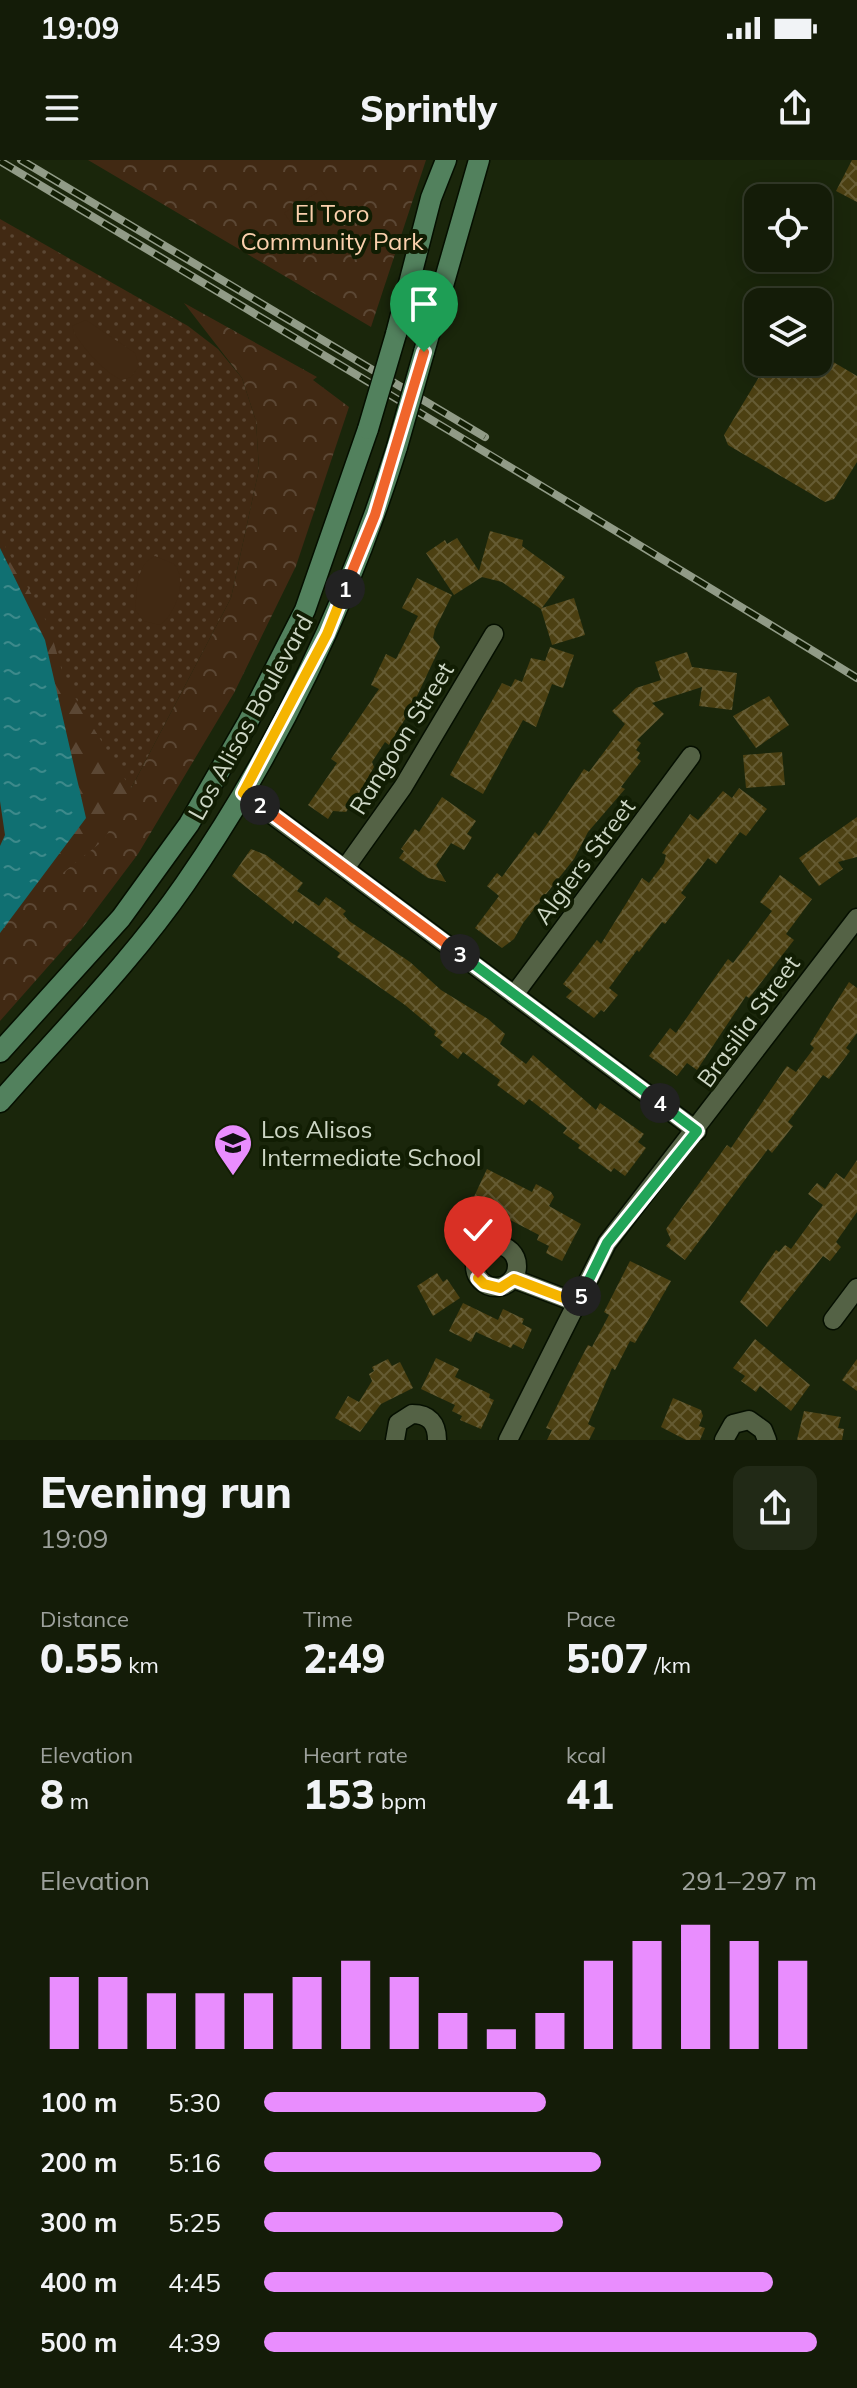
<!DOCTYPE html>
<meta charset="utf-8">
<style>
:root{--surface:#141c08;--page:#212916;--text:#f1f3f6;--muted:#9da19c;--line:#333a29;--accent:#e98dfe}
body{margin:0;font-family:Mulish,sans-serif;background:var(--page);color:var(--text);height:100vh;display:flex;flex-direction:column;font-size:30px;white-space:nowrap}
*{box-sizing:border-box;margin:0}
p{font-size:26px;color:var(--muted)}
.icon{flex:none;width:44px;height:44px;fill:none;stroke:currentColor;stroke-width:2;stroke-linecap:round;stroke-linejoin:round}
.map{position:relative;height:1280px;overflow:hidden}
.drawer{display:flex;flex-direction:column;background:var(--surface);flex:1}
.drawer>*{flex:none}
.fabs{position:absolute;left:744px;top:24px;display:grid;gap:16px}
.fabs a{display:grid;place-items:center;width:88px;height:88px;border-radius:16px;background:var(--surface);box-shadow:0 4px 20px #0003,0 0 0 2px var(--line);font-size:40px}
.pin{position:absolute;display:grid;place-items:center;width:68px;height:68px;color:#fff;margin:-82px -34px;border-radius:50% 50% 50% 0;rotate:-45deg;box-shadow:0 0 8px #0007}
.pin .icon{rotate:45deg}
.km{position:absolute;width:40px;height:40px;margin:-20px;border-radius:50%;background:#222;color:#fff;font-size:22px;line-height:40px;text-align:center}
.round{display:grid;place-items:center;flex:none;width:84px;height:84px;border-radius:16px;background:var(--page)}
.headline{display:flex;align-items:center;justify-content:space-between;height:136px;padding:0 40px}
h1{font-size:44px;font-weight:800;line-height:60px}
.figures{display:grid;grid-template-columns:repeat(3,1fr);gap:12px;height:136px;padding:8px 40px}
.figures div{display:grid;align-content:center}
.figures b{font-size:40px;font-weight:800}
.figures small{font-size:22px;font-weight:400}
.figures p{font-size:22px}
.chart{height:224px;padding:16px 40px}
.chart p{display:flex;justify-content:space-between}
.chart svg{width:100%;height:144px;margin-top:8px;stroke:var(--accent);stroke-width:6}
ul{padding:0 40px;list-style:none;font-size:26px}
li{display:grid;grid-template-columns:128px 96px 1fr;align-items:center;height:60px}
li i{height:20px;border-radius:10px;background:var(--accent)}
.status{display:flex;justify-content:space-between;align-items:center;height:56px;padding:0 40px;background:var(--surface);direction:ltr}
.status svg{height:22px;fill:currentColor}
header{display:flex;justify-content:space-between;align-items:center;height:104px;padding:0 40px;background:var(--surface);font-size:36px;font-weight:800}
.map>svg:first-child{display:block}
.grass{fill:url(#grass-dots)}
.forest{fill:url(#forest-firs)}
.park{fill:url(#park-crowns)}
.garden{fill:#412913}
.water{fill:url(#water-ripples)}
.building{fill:url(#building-cross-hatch)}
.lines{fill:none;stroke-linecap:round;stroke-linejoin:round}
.minor-casing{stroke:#050f00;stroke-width:21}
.secondary-casing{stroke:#050f00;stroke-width:23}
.minor{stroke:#546245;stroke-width:18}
.secondary{stroke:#52815d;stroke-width:20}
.rail-casing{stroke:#919b87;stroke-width:8}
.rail{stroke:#111d03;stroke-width:5;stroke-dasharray:15;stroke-linecap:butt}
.secondary-bridge-casing{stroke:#050f00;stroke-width:23;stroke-linecap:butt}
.secondary-bridge{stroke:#52815d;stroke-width:20}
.split-1-casing{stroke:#fff;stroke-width:16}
.split-2-casing{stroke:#fff;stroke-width:16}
.split-3-casing{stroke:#fff;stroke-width:16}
.split-4-casing{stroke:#fff;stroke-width:16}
.split-5-casing{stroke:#fff;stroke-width:16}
.split-6-casing{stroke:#fff;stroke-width:16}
.split-1{stroke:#f0652b;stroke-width:10}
.split-2{stroke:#f5b400;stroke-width:10}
.split-3{stroke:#f0652b;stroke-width:10}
.split-4{stroke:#22a559;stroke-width:10}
.split-5{stroke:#22a559;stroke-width:10}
.split-6{stroke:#f5b400;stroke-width:10}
.labels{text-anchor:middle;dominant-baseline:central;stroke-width:8;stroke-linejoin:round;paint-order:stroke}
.park-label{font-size:24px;fill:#fbd0ad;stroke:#111d03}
.street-label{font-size:24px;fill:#cdd6c5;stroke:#111d03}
.poi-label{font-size:24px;fill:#cdd6c5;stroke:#111d03;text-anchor:start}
</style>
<div class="status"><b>19:09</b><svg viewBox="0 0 49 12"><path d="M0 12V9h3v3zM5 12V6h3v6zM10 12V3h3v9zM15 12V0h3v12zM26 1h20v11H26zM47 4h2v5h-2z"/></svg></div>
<header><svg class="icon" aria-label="menu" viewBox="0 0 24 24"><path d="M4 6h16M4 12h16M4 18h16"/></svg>Sprintly<svg class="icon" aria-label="share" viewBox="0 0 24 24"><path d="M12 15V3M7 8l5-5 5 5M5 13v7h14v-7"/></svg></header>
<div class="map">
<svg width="857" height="1280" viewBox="0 0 857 1280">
<defs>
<pattern id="grass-dots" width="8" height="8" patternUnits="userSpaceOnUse" patternTransform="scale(2)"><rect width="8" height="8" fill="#412913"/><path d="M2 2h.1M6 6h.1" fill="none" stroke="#5b4734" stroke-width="1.8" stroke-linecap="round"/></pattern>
<pattern id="forest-firs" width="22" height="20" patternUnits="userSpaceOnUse" patternTransform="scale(2)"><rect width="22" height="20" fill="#412913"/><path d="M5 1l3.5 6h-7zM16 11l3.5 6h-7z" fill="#5b4734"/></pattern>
<pattern id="park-crowns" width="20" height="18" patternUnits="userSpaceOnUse" patternTransform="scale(2)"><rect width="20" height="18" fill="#412913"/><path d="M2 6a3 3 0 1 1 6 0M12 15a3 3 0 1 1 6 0" fill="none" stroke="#5b4734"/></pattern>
<pattern id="water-ripples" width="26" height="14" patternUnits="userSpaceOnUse" patternTransform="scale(2)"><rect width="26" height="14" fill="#107072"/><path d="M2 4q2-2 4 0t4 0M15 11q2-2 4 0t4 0" fill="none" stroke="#3d8a8b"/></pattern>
<pattern id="building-cross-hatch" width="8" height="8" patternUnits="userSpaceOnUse" patternTransform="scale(2)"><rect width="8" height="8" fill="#4c4012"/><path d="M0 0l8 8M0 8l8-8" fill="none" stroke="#655b33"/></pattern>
</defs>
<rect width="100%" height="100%" fill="#1a260b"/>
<path class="grass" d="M0,59L188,166L218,189L242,218L256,261L259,309L231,438L104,680L0,763Z"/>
<path class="forest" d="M0,377L49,466L65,521L122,615L149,652L0,817Z"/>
<path class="park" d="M88,0H426L371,167Z
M184,143L317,217L313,220L349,247L296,406L234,533L138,694L83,767L0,861V763L104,680L231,438L259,309L256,261L242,218Z"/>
<path class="garden" d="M321,30L342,62L306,84L284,53Z
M86,160L135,193L139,206L131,217L122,220C109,217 73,179 72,166Z
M155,396L174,404C188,420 176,453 160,465L144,461L136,451C136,432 136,404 155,396Z"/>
<path class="water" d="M0,388L45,480L86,658L0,773V686L5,675L0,641Z"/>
<path class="building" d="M852,0H857V42L836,31Z
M818,193L857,216V302L834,339L825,342L728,285L724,275L768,202H818Z
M490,371L523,380L522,386L565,417L542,448L574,438L585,475L552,485L541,449L502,422L482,417L454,435L426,393L445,380L447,384L457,378L479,411Z
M417,418L452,435L435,469L433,478L440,487L410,551L389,585L385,582L372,602L374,607L360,632L346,652L333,651L328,659L308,645L337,603L331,599L379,529L371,525L386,494L396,499L418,456L402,448Z
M550,487L574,495L563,528L552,524L536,567L523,560L483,634L450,615L502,523L511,527L515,519L522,522L531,498L545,501Z
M687,492L692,507L737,513L732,550L699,546L702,527L652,543L664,554L637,580L641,583L636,590L640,593L637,598L641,601L621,627L625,629L588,672L574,699L523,763L514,779L502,788L475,768L499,736L487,726L497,713L502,717L535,672L539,676L584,609L589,612L625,564L612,551L636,528L661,520L655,502Z
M769,536L789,565L756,588L733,556Z
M782,592L785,625L746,628L743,595Z
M739,628L767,649L746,676L740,672L716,704L708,698L681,733L686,737L665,764L662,762L639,792L637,790L609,828L618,835L604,852L601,850L594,858L566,837L572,831L563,824L597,780L601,784L642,718L649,723L664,703L666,695L662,693L690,654L698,660L723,631L732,638Z
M442,637L476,661L467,674L472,677L464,690L451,683L436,705L446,722L428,718L399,698L404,691L401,689L415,669L419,672Z
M857,657V697L838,702L843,709L819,726L799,698Z
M251,689L266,695L303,723L297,731L319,746L326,737L346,751L343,754L349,761L410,802L441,830L488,859L505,874L500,884L526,904L533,895L596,950L600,943L644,974L638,982L646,988L625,1016L614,1008L611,1012L578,988L580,985L563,973L567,968L529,939L524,945L497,925L500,920L463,892L458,899L440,885L443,882L434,875L436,871L405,845L337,797L340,793L295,760L293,764L232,716Z
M780,715L812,739L786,774L794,780L749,838L746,836L697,910L687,903L677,916L649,896L670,868L676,873L728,799L733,803L772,751L760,742Z
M849,822L857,828V873L846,888L850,891L829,919L823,915L788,962L793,966L772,993L768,989L685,1100L666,1086L671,1080L666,1069L727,985L731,988L787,906L796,912L814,888L810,884Z
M857,1000V1052L836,1082L841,1087L830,1101L823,1096L767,1167L740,1142L776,1090L779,1092L785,1085L791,1089L823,1045L808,1034L817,1023L825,1029L836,1013L844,1019Z
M487,1009L532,1032L536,1024L551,1032L554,1037L549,1046L581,1064L562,1101L546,1093L549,1086L537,1080L539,1075L501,1055L498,1060L481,1051L484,1046L472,1041Z
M630,1101L671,1121L635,1183L630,1181L615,1210L612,1208L588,1264L595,1268L589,1280H547L552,1270L546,1268L578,1204L588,1185L592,1187L609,1155L604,1152Z
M437,1113L443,1122L447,1119L460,1138L433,1156L417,1126Z
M463,1143L498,1160L503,1149L524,1159L522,1164L532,1169L523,1189L513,1184L511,1188L476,1172L471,1182L449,1171Z
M755,1179L810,1225L791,1251L760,1226L756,1232L741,1221L745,1216L733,1208Z
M436,1198L459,1209L455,1217L490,1234L489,1238L494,1240L481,1269L460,1260L462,1256L452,1251L455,1245L421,1229Z
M388,1199L392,1206L400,1202L413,1228L381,1244L360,1272L335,1258L348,1236L359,1242L372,1221L369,1214L374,1211L372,1207Z
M857,1199V1231L842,1220Z
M673,1238L701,1250L703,1256L699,1266L705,1268L700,1280H686L661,1267Z
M804,1251L841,1257L838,1268L844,1269L842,1280H797Z"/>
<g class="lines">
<defs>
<path id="minor" d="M243,633L697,971
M346,707L403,627L494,474
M514,835L691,596
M475 1106a21 21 0 1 1 42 0a21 21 0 1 1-42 0Z
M514,1119L577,1143
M833,1160L857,1128
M395,1280L398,1263L412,1254C429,1254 437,1263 437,1280
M508,1280L607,1083L857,758
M724,1280L733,1264L749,1260L763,1270L767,1280"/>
<path id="secondary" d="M396,174L431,38L446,0
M424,192L479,0
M0,892L121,758L189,664L248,562L305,450L368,269
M0,942C62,871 132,801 185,724C277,591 349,441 397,287"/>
</defs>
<use href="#minor" class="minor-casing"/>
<use href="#secondary" class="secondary-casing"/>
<use href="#minor" class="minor"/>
<use href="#secondary" class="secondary"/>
<defs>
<path id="rail" d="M21,0L485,277
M0,1C286,173 573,343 857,518"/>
</defs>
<use href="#rail" class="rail-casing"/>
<use href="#rail" class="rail"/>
<defs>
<path id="secondary-bridge" d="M368,269L396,174
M397,287L424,192"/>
</defs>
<use href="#secondary-bridge" class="secondary-bridge-casing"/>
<use href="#secondary-bridge" class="secondary-bridge"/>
</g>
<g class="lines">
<defs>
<path id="split-1" d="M345,429L375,355L424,192"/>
<path id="split-2" d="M260,645L243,633L327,474L345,429"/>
<path id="split-3" d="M260,645L460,794"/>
<path id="split-4" d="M460,794L660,943"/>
<path id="split-5" d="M581,1136L607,1083L697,971L660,943"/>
<path id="split-6" d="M478,1118L484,1124L500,1128L514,1119L577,1143L581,1136"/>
</defs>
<use href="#split-1" class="split-1-casing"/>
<use href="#split-2" class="split-2-casing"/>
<use href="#split-3" class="split-3-casing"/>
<use href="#split-4" class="split-4-casing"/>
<use href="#split-5" class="split-5-casing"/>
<use href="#split-6" class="split-6-casing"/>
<use href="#split-1" class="split-1"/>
<use href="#split-2" class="split-2"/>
<use href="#split-3" class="split-3"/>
<use href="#split-4" class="split-4"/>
<use href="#split-5" class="split-5"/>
<use href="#split-6" class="split-6"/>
</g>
<defs>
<symbol id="school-pin" viewBox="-11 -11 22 30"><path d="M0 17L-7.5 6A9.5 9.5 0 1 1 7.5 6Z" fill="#e98dfe" stroke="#111d03"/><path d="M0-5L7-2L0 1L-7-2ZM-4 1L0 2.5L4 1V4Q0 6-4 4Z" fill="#111"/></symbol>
</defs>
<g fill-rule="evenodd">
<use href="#school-pin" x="211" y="961" width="44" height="60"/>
</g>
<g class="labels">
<g class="park-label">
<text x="332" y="53">El Toro<tspan x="332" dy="28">Community Park</tspan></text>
</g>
<g class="street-label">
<text transform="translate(250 557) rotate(-61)">Los Alisos Boulevard</text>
<text transform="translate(401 578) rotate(-58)">Rangoon Street</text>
<text transform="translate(584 701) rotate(-53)">Algiers Street</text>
<text transform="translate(748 861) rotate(-54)">Brasilia Street</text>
</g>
<g class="poi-label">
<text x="261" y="969">Los Alisos<tspan x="261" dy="28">Intermediate School</tspan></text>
</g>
</g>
</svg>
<div class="fabs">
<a><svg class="icon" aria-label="locate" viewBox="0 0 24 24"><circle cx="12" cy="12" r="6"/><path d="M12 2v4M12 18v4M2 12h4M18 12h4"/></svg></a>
<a><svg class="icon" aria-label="layers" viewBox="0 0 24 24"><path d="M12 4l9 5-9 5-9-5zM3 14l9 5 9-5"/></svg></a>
</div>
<div class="pin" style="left:424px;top:192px;background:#1e9e55"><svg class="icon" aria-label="arrive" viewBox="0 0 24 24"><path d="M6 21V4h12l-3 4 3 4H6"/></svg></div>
<div class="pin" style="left:478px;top:1118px;background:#d93025"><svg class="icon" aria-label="check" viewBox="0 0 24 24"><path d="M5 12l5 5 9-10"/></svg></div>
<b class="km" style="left:345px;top:429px">1</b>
<b class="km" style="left:260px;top:645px">2</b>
<b class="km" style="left:460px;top:794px">3</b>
<b class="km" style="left:660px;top:943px">4</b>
<b class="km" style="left:581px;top:1136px">5</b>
</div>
<section class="drawer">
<div class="headline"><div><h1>Evening run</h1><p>19:09</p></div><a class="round"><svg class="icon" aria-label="share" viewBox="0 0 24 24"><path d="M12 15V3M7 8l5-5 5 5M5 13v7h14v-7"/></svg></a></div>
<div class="figures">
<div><p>Distance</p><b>0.55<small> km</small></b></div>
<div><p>Time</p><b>2:49</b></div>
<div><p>Pace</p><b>5:07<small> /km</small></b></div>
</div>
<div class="figures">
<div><p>Elevation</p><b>8<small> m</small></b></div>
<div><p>Heart rate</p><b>153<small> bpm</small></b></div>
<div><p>kcal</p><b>41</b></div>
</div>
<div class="chart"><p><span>Elevation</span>291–297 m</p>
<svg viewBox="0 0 160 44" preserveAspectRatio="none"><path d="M5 44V22M15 44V22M25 44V27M35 44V27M45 44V27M55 44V22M65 44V17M75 44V22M85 44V33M95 44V38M105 44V33M115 44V17M125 44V11M135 44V6M145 44V11M155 44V17"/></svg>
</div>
<ul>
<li><b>100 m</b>5:30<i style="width:51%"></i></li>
<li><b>200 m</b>5:16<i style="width:61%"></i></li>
<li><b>300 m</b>5:25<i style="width:54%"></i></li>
<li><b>400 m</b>4:45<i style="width:92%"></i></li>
<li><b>500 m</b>4:39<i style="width:100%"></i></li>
</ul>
</section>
